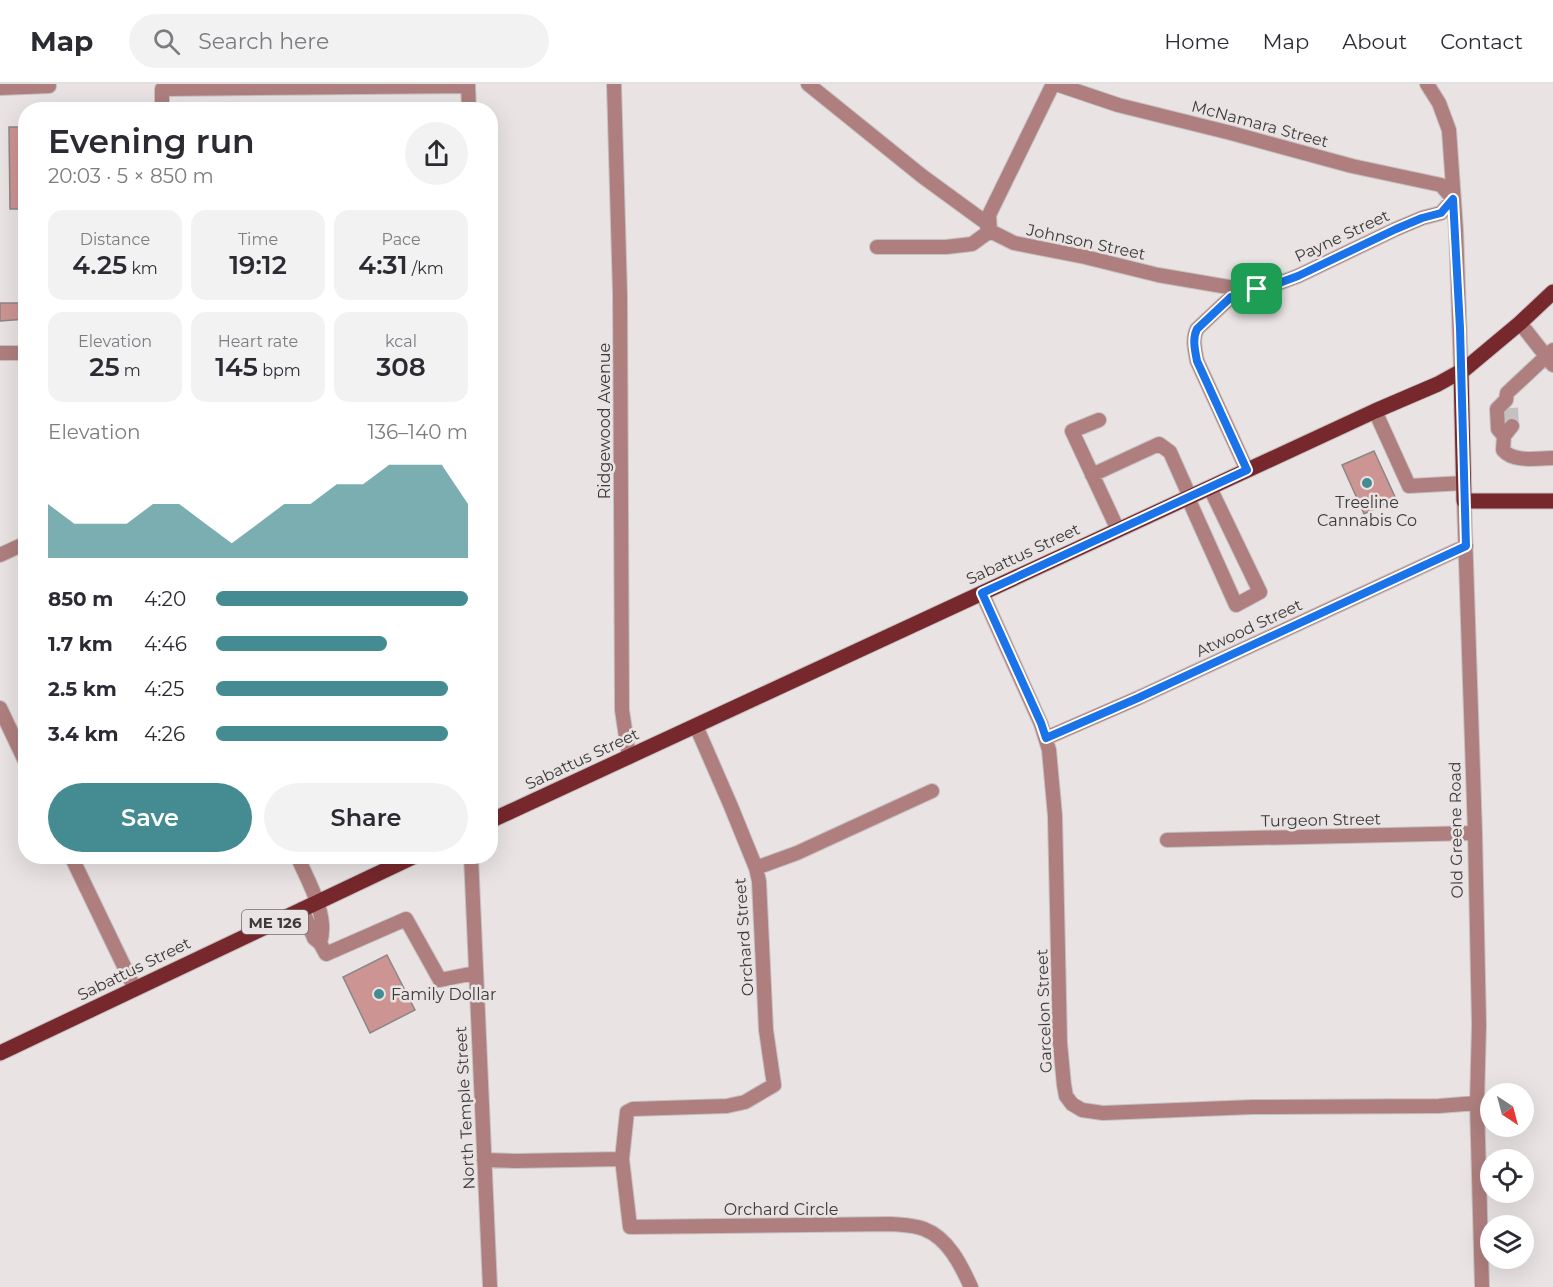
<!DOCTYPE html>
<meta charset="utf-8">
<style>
:root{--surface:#fff;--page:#f2f2f3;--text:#2b2b33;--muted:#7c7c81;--line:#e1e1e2;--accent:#448c91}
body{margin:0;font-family:Montserrat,sans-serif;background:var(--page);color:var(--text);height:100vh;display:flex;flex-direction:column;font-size:22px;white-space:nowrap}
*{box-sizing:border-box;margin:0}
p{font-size:20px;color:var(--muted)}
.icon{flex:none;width:33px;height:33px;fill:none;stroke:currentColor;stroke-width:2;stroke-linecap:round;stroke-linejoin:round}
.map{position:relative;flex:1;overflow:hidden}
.details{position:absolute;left:18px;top:18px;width:480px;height:762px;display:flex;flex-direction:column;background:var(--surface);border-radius:24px;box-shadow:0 6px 24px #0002}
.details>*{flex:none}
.needle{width:39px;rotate:144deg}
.tools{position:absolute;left:1480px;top:999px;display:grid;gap:12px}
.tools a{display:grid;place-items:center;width:54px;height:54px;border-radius:50%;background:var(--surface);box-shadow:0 6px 24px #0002;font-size:30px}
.pin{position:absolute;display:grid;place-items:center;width:51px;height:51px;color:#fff;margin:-26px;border-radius:12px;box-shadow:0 3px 9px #0006}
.round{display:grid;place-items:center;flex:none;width:63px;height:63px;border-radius:32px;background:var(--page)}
.headline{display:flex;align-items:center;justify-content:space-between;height:102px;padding:0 30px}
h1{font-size:33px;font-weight:600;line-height:45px}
.metrics{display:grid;grid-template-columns:repeat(3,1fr);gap:9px;height:102px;padding:6px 30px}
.metrics div{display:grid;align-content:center;border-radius:15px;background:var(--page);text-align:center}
.metrics b{font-size:26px;font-weight:600}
.metrics small{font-size:16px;font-weight:400}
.metrics p{font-size:16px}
.chart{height:168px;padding:12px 30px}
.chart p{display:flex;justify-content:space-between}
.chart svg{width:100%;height:108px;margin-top:6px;fill:var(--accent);opacity:.7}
.action{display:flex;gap:12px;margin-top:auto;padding:12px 30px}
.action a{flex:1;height:69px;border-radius:36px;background:var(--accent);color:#fff;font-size:24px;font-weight:600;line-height:69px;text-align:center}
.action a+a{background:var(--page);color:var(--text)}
ul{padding:0 30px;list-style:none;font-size:20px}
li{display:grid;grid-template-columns:96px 72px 1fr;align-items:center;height:45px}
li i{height:15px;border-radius:8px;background:var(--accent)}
header{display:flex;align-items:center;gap:36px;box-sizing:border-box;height:84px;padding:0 30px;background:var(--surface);border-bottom:2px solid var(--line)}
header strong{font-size:28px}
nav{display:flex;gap:33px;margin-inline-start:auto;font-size:21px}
.search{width:420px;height:54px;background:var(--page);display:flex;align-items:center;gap:15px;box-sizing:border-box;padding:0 21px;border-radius:33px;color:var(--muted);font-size:22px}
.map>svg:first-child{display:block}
.building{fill:#cc9492;stroke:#8c8787;stroke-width:1.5}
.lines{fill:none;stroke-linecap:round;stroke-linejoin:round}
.minor-tunnel{stroke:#c6c1c1;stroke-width:14;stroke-dasharray:14 7;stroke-linecap:butt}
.minor-casing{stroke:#c6c1c1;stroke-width:16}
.major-casing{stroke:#c6c1c1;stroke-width:17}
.minor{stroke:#ae7f7e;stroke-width:14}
.major{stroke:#76282c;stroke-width:15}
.route-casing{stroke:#fff;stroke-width:12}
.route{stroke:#1a73e8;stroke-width:8}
.poi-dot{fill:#448c91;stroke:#e9e3e3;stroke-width:2}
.labels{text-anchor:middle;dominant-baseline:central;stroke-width:5;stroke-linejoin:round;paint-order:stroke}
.shield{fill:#e9e3e3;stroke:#706d6d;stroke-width:1.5}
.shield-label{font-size:15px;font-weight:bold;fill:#3c3a3a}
.street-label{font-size:16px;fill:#3c3a3a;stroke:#e9e3e3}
.poi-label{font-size:16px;fill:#3c3a3a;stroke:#e9e3e3}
</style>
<header>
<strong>Map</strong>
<div class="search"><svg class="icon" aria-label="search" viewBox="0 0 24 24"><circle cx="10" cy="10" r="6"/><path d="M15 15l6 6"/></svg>Search here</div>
<nav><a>Home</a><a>Map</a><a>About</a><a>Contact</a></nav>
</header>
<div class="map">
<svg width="1553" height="1203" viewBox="0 0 1553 1203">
<rect width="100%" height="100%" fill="#e9e3e3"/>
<path class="building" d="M9,43H26V125H10Z
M0,219H26V235L0,237Z
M1374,367L1396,415L1364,430L1342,381Z
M387,871L415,926L370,949L343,893Z"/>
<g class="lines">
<path class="minor-tunnel" d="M1511,324L1512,342"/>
<defs>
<path id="minor" d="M468,0L469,26
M614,0L620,210L622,626L629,673
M808,0L922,92L985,138L990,147
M1056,0L1118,21L1231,49L1352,82L1441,101L1453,115L1441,129L1422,134L1396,145L1298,192L1271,202L1231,213L1197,245C1192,255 1195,266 1197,277L1247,386
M1427,0L1439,19L1449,46L1456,146L1461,288
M0,4L49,2
M162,26V5L468,2
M990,147L989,131L1053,0
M877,163H946L972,160L990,147L1014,159L1085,173L1158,191L1246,206
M1520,239L1553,281
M0,269H26
M1375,327L1409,402L1464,399
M1099,336L1072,347L1118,446
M1512,342L1504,352L1503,366C1514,379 1538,374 1553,374
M1504,352L1498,345L1497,325L1506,316L1507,309L1553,266
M1092,391L1159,360L1170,368L1190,413
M1188,414L1236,521L1260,508L1210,404
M1464,417L1475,749L1479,941L1477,1019L1482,1203
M0,471L26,459
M982,509L1041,640L1049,666L1055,732L1060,959L1064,1001L1066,1012L1072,1020L1082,1026L1103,1029L1253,1023L1439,1022L1477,1019
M0,624L26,679
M696,642L730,720L756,784L759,797L766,946L774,1001L745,1018L727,1022L633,1025L627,1028L622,1075L630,1143L891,1140C902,1141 914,1141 924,1145C948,1154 961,1181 971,1203
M1046,654L1138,614L1466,462
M1167,756L1475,749
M71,772L135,905
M297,772C308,797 329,832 320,859
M471,772L490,1203
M756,784L797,769L932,707
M302,825L314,854L320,859L326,870L406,835L440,896L475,889
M484,1076L514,1077L622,1075"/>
<path id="major" d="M1461,288L1464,417H1553
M490,737L1375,327L1438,300L1465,285L1520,239L1553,208
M0,969L415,772"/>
</defs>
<use href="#minor" class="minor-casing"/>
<use href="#major" class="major-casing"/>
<use href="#minor" class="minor"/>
<use href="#major" class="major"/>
</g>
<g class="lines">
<defs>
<path id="route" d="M1453,115L1460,244L1466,462L1138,614L1046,654L1041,639L982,509L1247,386L1197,277C1195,266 1192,255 1197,245L1231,213L1271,202L1298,192L1396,145L1422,134L1441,129Z"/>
</defs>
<use href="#route" class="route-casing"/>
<use href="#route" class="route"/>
</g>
<g class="poi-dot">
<circle cx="1367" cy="399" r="6"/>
<circle cx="379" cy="910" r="6"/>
</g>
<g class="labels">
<rect class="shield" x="242" y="826" width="66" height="24" rx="4.5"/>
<g class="shield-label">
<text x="275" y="838">ME 126</text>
</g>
<g class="street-label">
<text transform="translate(1260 40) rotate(15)">McNamara Street</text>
<text transform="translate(1342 152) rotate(-25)">Payne Street</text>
<text transform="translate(1086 158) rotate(12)">Johnson Street</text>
<text transform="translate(604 337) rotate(-90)">Ridgewood Avenue</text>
<text transform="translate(1023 470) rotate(-25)">Sabattus Street</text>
<text transform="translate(1249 544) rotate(-25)">Atwood Street</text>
<text transform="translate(582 675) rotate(-25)">Sabattus Street</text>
<text transform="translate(1321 736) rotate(-1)">Turgeon Street</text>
<text transform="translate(1456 746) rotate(-91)">Old Greene Road</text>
<text transform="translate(744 853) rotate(-94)">Orchard Street</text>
<text transform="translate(134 885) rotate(-26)">Sabattus Street</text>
<text transform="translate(1044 927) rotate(-92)">Garcelon Street</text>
<text transform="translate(465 1024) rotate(-93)">North Temple Street</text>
<text x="781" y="1125">Orchard Circle</text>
</g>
<g class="poi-label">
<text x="1367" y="418">Treeline<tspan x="1367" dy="18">Cannabis Co</tspan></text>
<text x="391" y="910" text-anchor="start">Family Dollar</text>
</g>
</g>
</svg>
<div class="tools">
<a><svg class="needle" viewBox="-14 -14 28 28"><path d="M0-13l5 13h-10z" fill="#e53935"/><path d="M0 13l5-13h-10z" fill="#7c7c81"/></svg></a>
<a><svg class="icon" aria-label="locate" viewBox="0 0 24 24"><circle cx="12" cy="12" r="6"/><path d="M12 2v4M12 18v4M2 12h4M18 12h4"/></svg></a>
<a><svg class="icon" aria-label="layers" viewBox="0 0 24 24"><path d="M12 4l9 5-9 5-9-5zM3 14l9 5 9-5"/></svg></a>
</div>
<div class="pin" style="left:1257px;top:205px;background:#1e9e55"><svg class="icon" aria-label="arrive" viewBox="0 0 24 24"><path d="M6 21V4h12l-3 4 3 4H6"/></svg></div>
<section class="details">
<div class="headline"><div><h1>Evening run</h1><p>20:03 · 5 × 850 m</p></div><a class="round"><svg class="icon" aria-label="share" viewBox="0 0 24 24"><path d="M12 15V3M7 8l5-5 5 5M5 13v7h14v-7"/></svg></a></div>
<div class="metrics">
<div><p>Distance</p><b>4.25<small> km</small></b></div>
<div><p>Time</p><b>19:12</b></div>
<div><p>Pace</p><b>4:31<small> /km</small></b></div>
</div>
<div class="metrics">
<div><p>Elevation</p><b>25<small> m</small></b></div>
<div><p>Heart rate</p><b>145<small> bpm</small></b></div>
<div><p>kcal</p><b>308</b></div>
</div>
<div class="chart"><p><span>Elevation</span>136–140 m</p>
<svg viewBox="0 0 160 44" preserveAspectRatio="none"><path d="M0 44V22L10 30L20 30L30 30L40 22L50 22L60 30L70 38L80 30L90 22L100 22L110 14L120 14L130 6L140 6L150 6L160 22V44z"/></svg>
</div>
<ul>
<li><b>850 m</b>4:20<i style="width:100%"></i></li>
<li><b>1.7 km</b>4:46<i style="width:68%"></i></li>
<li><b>2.5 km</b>4:25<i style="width:92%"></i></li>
<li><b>3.4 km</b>4:26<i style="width:92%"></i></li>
</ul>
<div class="action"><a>Save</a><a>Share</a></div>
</section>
</div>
